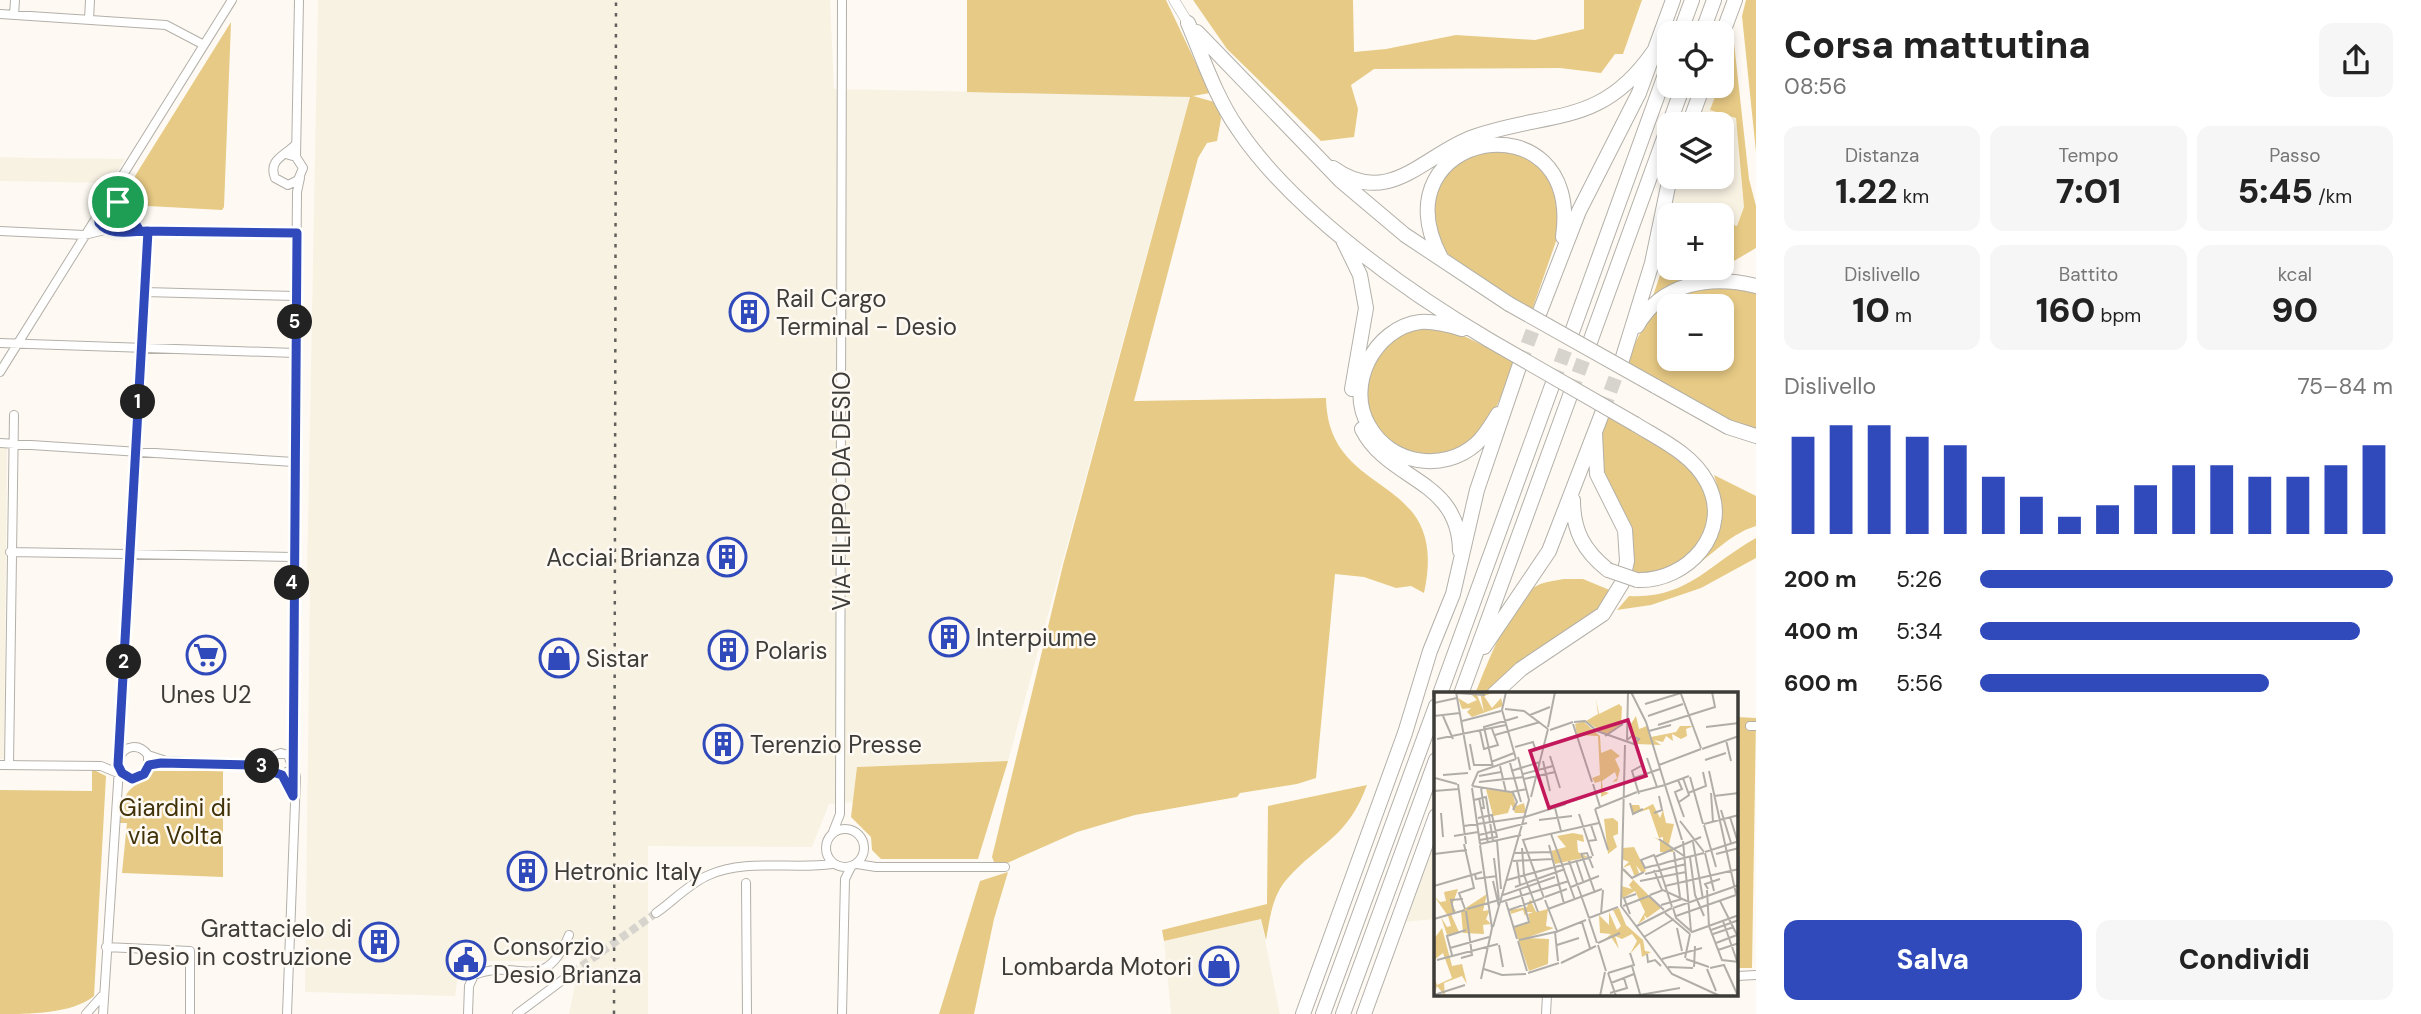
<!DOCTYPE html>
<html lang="it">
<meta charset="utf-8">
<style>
:root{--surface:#fff;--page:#f6f6f6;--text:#222;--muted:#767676;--accent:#304abb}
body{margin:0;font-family:"DM Sans",sans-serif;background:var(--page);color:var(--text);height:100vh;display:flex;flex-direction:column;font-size:26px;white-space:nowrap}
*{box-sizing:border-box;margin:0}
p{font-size:23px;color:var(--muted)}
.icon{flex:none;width:38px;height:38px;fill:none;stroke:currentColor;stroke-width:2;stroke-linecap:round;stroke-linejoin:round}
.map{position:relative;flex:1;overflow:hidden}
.sheet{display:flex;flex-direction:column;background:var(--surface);width:665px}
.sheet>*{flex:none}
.controls{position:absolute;left:1657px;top:21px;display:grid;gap:14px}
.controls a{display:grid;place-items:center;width:77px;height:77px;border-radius:14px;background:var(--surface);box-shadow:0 4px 10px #0003;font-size:35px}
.pin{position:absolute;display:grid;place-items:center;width:60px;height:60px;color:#fff;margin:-30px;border:4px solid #fff;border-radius:50%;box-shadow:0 2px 7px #0007}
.km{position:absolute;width:35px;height:35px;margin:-18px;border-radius:50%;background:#222;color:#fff;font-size:19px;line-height:35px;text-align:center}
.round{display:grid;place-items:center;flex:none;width:74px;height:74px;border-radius:14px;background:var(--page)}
.summary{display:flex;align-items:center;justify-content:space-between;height:119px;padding:0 28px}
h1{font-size:38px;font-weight:800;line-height:52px}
.metrics{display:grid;grid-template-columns:repeat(3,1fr);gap:10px;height:119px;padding:7px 28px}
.metrics div{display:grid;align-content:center;border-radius:14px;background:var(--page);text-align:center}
.metrics b{font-size:35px;font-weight:800}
.metrics small{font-size:19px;font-weight:400}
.metrics p{font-size:19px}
.chart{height:196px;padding:14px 28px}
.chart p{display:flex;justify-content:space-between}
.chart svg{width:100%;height:126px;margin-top:7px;stroke:var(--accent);stroke-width:6}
.primary-button{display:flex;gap:14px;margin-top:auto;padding:14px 28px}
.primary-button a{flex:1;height:80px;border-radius:14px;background:var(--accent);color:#fff;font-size:28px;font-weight:800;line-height:80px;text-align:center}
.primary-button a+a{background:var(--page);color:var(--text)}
ul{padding:0 28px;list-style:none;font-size:23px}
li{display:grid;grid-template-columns:112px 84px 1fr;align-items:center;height:52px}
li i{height:18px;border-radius:9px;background:var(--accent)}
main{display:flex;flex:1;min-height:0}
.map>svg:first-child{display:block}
.built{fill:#f8f2e3}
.green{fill:#e7ca85;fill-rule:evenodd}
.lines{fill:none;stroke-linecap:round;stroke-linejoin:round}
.minor-tunnel{stroke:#d7d4ce;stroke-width:8;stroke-dasharray:8 4;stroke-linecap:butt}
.trunk-tunnel{stroke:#d7d4ce;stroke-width:14;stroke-dasharray:14 7;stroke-linecap:butt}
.minor-casing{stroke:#b3b0a9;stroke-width:10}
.tertiary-casing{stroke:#b3b0a9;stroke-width:11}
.trunk-casing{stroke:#b3b0a9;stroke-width:16}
.minor{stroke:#fff;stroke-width:8}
.tertiary{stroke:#fff;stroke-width:10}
.trunk{stroke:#fff;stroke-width:14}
.rail{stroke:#62605c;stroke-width:2.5;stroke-dasharray:3.5 7;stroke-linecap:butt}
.trunk-bridge-casing{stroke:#b3b0a9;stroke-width:16;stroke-linecap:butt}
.trunk-bridge{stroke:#fff;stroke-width:14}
.route-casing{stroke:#fff;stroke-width:14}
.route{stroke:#304abb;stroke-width:9}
.labels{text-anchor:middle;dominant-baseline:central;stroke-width:5;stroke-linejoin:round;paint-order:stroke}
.poi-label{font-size:24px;fill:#3d3c39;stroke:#fefaf3;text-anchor:start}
.street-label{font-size:24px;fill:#3d3c39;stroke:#fefaf3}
.park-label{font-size:24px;fill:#41320a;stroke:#fefaf3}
.inset-road{fill:none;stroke:#b1aea9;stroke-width:2}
.view{fill:#c2185b;fill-opacity:0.15;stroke:#c2185b;stroke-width:3.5}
.inset-edge{fill:none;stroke:#3d3c39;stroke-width:3.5}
</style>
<main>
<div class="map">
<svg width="1756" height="1014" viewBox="0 0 1756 1014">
<rect width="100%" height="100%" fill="#fefaf3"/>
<path class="built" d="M318,0H830L834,89L1190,96L1008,761L857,767L853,802L829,804L812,847L648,846V1014H569L583,945L562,961H460L455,996L305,992L310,585L307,576Z
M1710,86H1719L1710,110L1736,117L1744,207L1737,226L1722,221V215H1706L1668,202L1677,177H1722V124H1696Z
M0,157L37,158L125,159L110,183L0,181Z
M0,446L7,447L4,759H0Z
M1431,843L1436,845V919L1404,922Z
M1261,919L1280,1014H1171L1164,941Z"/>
<path class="green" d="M967,0H1166L1210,93L1193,96L1218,103L1221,119L1217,141L1207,143L1198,158L1134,401L1326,398C1328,503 1451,469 1424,593L1411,586L1396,588L1364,577L1335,574L1316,778L1297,784L1240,793L1237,797L1135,815L1077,832L1005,864L994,862L992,857L1063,565L1190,97L967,92Z
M1193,0H1353L1354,52L1386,49L1456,35L1535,40L1584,29V0H1642L1623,54H1615L1601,73L1560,68L1374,69L1351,85L1358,109L1354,137L1321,141L1227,49Z
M1746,0H1756V152L1742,16Z
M231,22L224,207L222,210L148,206C136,198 134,190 135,176Z
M1732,25L1749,179L1756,206V248L1722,268V221L1737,226L1744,207L1736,118L1710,110L1719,86H1722L1731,49L1725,45Z
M1487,148L1525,154L1554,181L1561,227L1532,310C1508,295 1475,281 1454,261C1428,235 1425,191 1453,164C1460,157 1477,153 1487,148Z
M1669,220L1670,268H1722L1677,281L1651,302L1663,266L1664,235Z
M1711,285L1756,291V429L1725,418L1627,363C1647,312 1659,301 1711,285ZM1670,306H1722V359H1670Z
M1433,326L1462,335L1515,361C1507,380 1500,403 1489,420C1442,494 1333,435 1376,360C1389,339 1408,328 1433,326Z
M1608,414C1655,441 1740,477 1697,545C1681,568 1660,574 1633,574L1634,547L1629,522L1604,476L1601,440Z
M1714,475L1756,496V526C1726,535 1708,561 1681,575C1720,543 1729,525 1714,475Z
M1756,538V558L1701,588L1651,605L1617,610L1629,596C1688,599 1709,564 1756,538Z
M1564,579H1583L1612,591L1598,610L1491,694H1475C1486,667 1509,605 1533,588C1542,582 1552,581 1564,579Z
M1737,717L1756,718L1752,968H1737Z
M1008,761L978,859H881L872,850L871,837L851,817L857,767Z
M92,769L106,776L94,996C72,1014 29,1014 0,1014V790L92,791Z
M153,771H223V877L122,873L127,823H120C125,784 128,794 153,771Z
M1367,785C1347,839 1321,841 1287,879C1272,896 1270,918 1266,940L1261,919L1164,941L1162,930L1267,904L1268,806Z
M1008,872L994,919L974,1014H939L980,881Z"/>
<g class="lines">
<path class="minor-tunnel" d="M572,973L656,913"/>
<path class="trunk-tunnel" d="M1520,364L1539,314
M1553,383L1572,332
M1571,393L1590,342
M1603,411L1622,360"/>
<defs>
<path id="minor" d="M0,14L166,25L204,45
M14,15L15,0
M89,20L90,0
M286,154L296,157L303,168L298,180L288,185L275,178C268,160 284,156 295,145
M296,157L299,0
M0,231L84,235L105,230L118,231L125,226L128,217L116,196L117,184
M118,231L297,233
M145,292L296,296
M0,343L295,353
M0,372L232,0
M0,443L294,462
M10,552L293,557
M1750,726H1756
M148,755L166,761L252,765L282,775
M119,758L148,231
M292,761L297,192L300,178
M255,762L281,753L288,755L293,768L282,775
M0,765L101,766L132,779L148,769V755C139,743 125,745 119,758
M9,765L14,415
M826 848a19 19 0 1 1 38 0a19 19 0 1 1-38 0Z
M833,832L840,814L842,0
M857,864L876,867H1005
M746,883L747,1014
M656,913C673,901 690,883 709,875C746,858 793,870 832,864
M106,947L190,951V1014
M1737,976L1756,975
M86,1014L102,996
M103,1014L119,768
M287,1014L296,777L293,764
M468,1014L469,986L474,975C518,957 544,997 569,935
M517,1014L572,973
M842,1014L845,879L851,867
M1546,1014L1547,995"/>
<path id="tertiary" d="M1174,0L1188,23"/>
<path id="trunk" d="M1188,23C1203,58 1216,98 1238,129C1292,210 1406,291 1489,340
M1197,32L1341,181L1405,235L1509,304
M1680,33L1692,0
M1702,33L1714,0
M1722,35L1735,0
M1689,124L1703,86
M1333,168C1389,209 1425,154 1473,137C1550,110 1601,128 1654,51
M1343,240L1360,275L1366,308L1352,389
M1441,258C1374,131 1583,93 1563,237
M1539,314L1579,211L1639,93L1673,0
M1637,326C1662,282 1711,275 1756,286
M1462,329C1449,325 1434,321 1420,322C1374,328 1345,386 1369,426C1390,464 1443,473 1476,444C1485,436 1491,425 1498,414
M1572,332L1670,61
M1590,342L1683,86
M1622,360L1652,263L1670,177
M1655,386L1728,427L1756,436
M1635,424C1661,440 1692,454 1707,482C1734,532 1687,582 1637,580
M1362,429C1389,482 1459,478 1460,551
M1573,500C1573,531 1584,551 1608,570
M1484,647L1549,551L1603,411
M1440,694L1553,383
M1461,694L1571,393
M1494,694L1521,669L1603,614L1622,583L1627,561L1625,530L1597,474L1595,433
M1303,1014L1405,733L1430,651L1453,594L1477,490L1520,364
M1323,1014L1436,706
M1343,1014L1436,760
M1364,1014L1436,816"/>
</defs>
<use href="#minor" class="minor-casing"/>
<use href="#tertiary" class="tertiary-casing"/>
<use href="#trunk" class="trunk-casing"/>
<use href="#minor" class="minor"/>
<use href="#tertiary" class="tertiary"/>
<use href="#trunk" class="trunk"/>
<path class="rail" d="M614,1014L616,0"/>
<defs>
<path id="trunk-bridge" d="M1509,304L1655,386
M1489,340L1635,424
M1608,570L1637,580"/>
</defs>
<use href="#trunk-bridge" class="trunk-bridge-casing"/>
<use href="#trunk-bridge" class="trunk-bridge"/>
</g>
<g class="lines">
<defs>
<path id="route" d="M118,202H107L98,211L99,223C110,237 132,231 148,231L118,765L122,773L132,779L144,774L149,765L161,763L252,765L282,775L293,796L297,233L140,231L126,208L118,202"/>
</defs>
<use href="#route" class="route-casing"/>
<use href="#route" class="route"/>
</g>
<defs>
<symbol id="building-ring" viewBox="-11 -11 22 22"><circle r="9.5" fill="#fefaf3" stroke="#304abb" stroke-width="1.5"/><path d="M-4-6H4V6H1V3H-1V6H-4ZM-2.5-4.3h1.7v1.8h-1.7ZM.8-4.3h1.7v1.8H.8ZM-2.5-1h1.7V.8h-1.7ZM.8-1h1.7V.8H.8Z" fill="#304abb"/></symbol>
<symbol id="supermarket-ring" viewBox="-11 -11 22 22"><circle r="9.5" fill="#fefaf3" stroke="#304abb" stroke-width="1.5"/><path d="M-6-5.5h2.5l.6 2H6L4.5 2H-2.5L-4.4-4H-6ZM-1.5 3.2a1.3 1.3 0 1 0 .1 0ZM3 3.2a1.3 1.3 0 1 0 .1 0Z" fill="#304abb"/></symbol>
<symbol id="shop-ring" viewBox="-11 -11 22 22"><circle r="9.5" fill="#fefaf3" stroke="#304abb" stroke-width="1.5"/><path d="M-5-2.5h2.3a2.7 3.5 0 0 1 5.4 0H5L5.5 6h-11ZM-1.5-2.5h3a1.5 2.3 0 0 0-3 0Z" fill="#304abb"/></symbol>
<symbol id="civic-ring" viewBox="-11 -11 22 22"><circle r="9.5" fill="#fefaf3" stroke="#304abb" stroke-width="1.5"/><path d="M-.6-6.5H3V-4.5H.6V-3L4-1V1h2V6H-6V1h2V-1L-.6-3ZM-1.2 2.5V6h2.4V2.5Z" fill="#304abb"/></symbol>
</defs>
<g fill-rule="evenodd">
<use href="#building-ring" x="727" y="290" width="44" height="44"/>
<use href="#building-ring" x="705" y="535" width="44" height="44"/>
<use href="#building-ring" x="927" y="615" width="44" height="44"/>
<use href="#building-ring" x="706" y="628" width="44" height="44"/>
<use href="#supermarket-ring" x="184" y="633" width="44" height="44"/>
<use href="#shop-ring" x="537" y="636" width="44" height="44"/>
<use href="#building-ring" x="701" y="722" width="44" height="44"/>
<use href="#building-ring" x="505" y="849" width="44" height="44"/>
<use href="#building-ring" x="357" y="920" width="44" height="44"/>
<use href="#civic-ring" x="444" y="938" width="44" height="44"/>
<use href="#shop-ring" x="1197" y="944" width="44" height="44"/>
</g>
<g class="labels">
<g class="poi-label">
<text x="776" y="298">Rail Cargo<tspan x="776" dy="28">Terminal - Desio</tspan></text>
<text x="700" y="557" text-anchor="end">Acciai Brianza</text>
<text x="976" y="637">Interpiume</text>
<text x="755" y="650">Polaris</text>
<text x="586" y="658">Sistar</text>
<text x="206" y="694" text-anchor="middle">Unes U2</text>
<text x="750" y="744">Terenzio Presse</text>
<text x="554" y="871">Hetronic Italy</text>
<text x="352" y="928" text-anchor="end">Grattacielo di<tspan x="352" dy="28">Desio in costruzione</tspan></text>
<text x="493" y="946">Consorzio<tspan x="493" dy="28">Desio Brianza</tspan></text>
<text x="1192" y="966" text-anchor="end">Lombarda Motori</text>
</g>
<g class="street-label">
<text transform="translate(841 491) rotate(-90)">VIA FILIPPO DA DESIO</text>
</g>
<g class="park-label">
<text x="175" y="807">Giardini di<tspan x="175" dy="28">via Volta</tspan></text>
</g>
</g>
<g transform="translate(1434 692)">
<rect width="304" height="304" fill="#fefaf3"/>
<path d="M46,0H61L50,4L58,16L67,6L69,14L38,25L33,20L37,16L28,17L24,6L34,12L43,8L38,3H43L50,20ZM162,7L165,22L185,12L188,15L187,33L172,43L152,29L164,22ZM202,24L205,37L213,34L217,45L242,40L246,34H260L252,37L253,44L247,47L238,42L239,49L232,44L229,50L220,48L227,53L203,52L195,35ZM149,29L166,44L167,61L177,57L186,64L181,67L186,78L183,89L178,90L183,86L181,80L168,89L169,99L175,101L167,105V89L161,91L158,86L166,83L164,44L143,43L141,32ZM52,97L78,100L82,114L90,111L92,121H81L77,112L74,121L59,124ZM219,112L226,126L229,118L232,131L240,132L235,152L240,160H226V149L220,145L229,149V145L225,146L215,117L199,122L197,113H205L207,118ZM179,126L184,130V142L179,144L183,155L174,162L170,127ZM139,141L149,143L150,150L143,148L144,160L154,165L121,172L117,159L132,155L123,144ZM200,155L212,179L208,181L202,173L205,181L201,185L196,173L188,176L227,216L213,226L210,223L211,227L204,232L211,220L201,199L187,207V194L198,197L195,193L199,188L187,177L195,170L188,167L189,156ZM24,197L18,214L22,219L17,222L25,240L13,243L7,225L13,235L17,234L14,224L0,204L6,210L12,209L10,200ZM53,202L49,219L56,218L52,227L57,232L49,233L50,242L29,241L27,219ZM96,207L102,220L114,217L112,234L120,236L92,246L115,247L114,272L95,279L80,235L96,230L94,222L99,220H93L91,224L89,218L77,222L76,218L93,215ZM185,216L192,233L209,248L211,259L217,260L208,265L206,251L196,262L203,249L198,242L188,247L181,244L185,257L177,245L169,249L177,242L166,241L165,223L175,233V220L183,238L187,234L179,218ZM8,236L18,274L28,272L33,292L28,284L10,291L11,304L3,294L0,303V284L3,293L18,286L9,261L0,268V247Z" fill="#e7ca85"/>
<path class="inset-road" d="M22,0L36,78M72,0L68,18L82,67M197,0L212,30M22,1L51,3M247,2L267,56M0,11L23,6M211,12L247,1M71,17L90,19L114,37M96,23L116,15M0,24L26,21M9,24L19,47M214,24L249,12M28,29L67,19M140,30L151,29L163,39M212,30L231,93L255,84M139,32L158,90M224,33L281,15L278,0M114,35L121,0M272,35L305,31M116,38L139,30M46,39L50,57L64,53L58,37M163,39L200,52L205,47L198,44L193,48M215,39L237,33M61,43L106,30M171,44L189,32M3,47L72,33M193,48L194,0M292,48L297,69M36,52L40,73H58M191,53L187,214L238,282L286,304M81,55L99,50L102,59M268,57L305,44M116,64L126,96M213,66L223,95M271,68L292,61M109,69L116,99M57,70L80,61M76,71L87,110M225,73L267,57M66,74L72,100M59,75L50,35L84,25M77,79L106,70M275,79L302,202M89,82L119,74M9,83L34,81M45,84L67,80M256,85L269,132M1,86L23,92M200,86L226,77M90,87L121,80M244,88L248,97L241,100L250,125M45,90L90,85M24,92L32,152M159,92L166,115M231,93L248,148M38,94L77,100L93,97M38,94L44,80L82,67M38,96L46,152M0,99L25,97M78,99L83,110L79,118M204,100L231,93M254,101L272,94L269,80M277,101L279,130M205,102L198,79L207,74M280,104L305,101M97,105L114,37M45,106L54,151M40,108L52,105L59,149M245,110L255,103L249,86M196,111L199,122L209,117M47,116H50L47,96M121,116L127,139M161,117L203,100M161,117L174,158M287,118L297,151M7,121L9,145M220,121L228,118L225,104M145,122L159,164M296,125L305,154M44,126L58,123L63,145L46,148M105,128L138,124M246,129L270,160M270,132L305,123M270,133L282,175M30,134L91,125L132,112M117,142L141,208M45,143L93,131M20,144L44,140M225,147L250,164M63,149L67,197M154,149L162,148L157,133M249,149L257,239M259,150L269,207M30,152L40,196L25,201L31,217M46,152L87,143M46,153L58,236L47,287M115,153L130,212M88,156L90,183L104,220M240,160L246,205M271,160L305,149M81,161L116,160M147,161L161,201M271,161L280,199M0,162L33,158M147,162L153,161L159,176M282,162L305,156M305,164V190M221,165L267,145M256,165L261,203L270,224M60,166L65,208M142,168L149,189M79,169L118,167M135,169L155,226M83,170L86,193M189,177L198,186L210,180M220,178L228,198M41,182L42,187L63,184M211,182L252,172M103,187L131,177M73,188L158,165M59,189L65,215M206,189L252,180M0,194L48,180M231,194L305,177M81,195L103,187M137,195L165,184M274,197L271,192L286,187M273,198L275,234L288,268L305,270M69,203L121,185M216,203L229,198L255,210M111,205L133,197M110,206L89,148L165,131M111,208L123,239M286,209L305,247M67,210L135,189M72,210L83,247M227,213L248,207M189,214L215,204L230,218M238,215L229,187L226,178L224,173L221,165L220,163L207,168L211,176L218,174L224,173L234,170L270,161M239,216L242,226L258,240L305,223M239,216L305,193M33,217L65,208M114,217L168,197M75,218L109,206M20,221L17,208L29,207M231,221L256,242M167,222L169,198M196,222L190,206L202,202M242,224L302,203M155,226L184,215M0,227L31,218M155,227L163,251M289,229L303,269M148,230L156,256M203,234L238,216M59,235L95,108L84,65M80,235L95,230L86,198M243,236L248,259M277,238L305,228M122,240L152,228M279,242L300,235M210,245L240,227M85,248L121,240L124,269M84,249L93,279M164,251L186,241M282,251L303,243M65,253L69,275M123,253L145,246M164,253L172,279M16,256L55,245M284,258L305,251M213,262L214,270L221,268L227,274M18,263L13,244L32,238M27,266L38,263L32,219M251,266L256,242M228,267L268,256M252,267L275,275M3,268L64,252M127,271L162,254M198,274L206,302M234,275L259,276M260,275L261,254M276,276L290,273L304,304M50,277L68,283L92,282M273,277L282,299M94,281L125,271M174,281L200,273L196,261M174,281L182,304M177,291L200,282M176,301L193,296L190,286M0,303L31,293M166,304L171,280M200,304L246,296"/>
<path class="view" d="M194,28L212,84L115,116L96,59Z"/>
<rect width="304" height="304" class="inset-edge"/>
</g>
</svg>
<div class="controls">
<a><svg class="icon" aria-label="locate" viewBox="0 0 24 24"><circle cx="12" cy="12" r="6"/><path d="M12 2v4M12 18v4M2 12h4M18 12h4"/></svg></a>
<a><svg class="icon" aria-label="layers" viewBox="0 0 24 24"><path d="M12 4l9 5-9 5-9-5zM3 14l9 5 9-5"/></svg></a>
<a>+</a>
<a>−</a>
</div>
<div class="pin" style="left:118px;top:202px;background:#1e9e55"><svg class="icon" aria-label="arrive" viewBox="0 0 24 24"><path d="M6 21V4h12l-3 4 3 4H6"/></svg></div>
<b class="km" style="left:138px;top:402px">1</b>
<b class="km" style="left:124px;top:662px">2</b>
<b class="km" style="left:262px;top:766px">3</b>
<b class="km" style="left:292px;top:583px">4</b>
<b class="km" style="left:295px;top:322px">5</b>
</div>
<section class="sheet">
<div class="summary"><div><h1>Corsa mattutina</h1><p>08:56</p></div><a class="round"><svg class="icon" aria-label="share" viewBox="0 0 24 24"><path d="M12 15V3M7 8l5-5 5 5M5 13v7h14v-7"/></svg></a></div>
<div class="metrics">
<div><p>Distanza</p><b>1.22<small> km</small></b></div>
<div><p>Tempo</p><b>7:01</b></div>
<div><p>Passo</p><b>5:45<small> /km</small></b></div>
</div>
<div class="metrics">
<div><p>Dislivello</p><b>10<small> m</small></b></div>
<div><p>Battito</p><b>160<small> bpm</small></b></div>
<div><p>kcal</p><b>90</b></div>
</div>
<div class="chart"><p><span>Dislivello</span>75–84 m</p>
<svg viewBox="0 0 160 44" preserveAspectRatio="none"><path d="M5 44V10M15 44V6M25 44V6M35 44V10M45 44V13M55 44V24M65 44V31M75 44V38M85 44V34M95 44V27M105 44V20M115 44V20M125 44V24M135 44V24M145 44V20M155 44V13"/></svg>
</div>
<ul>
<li><b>200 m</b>5:26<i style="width:100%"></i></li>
<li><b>400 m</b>5:34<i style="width:92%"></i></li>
<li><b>600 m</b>5:56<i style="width:70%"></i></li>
</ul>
<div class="primary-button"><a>Salva</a><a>Condividi</a></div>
</section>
</main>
